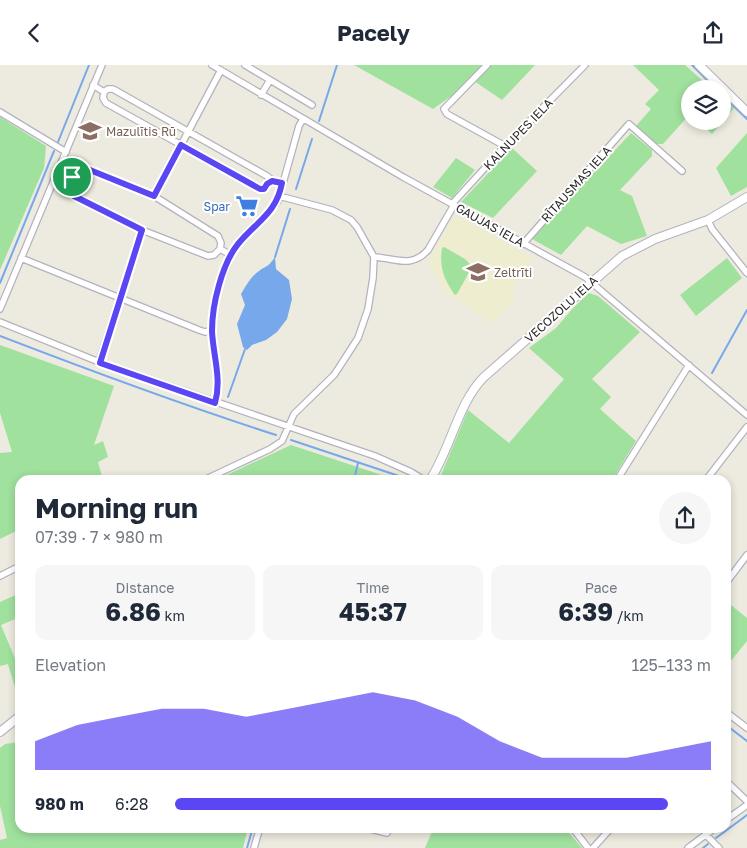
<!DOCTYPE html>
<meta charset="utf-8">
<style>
:root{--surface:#fff;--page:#f6f6f7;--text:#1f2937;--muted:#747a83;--accent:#5b46f4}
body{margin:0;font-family:"Golos Text",sans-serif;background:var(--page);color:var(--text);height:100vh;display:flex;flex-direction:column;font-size:19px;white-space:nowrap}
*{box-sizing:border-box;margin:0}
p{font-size:16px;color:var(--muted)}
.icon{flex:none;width:28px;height:28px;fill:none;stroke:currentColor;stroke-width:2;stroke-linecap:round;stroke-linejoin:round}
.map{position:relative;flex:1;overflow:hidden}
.sheet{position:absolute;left:15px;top:410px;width:716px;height:358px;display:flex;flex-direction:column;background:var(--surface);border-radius:15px;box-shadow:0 2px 8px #0003}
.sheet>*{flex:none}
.controls{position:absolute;left:681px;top:15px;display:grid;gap:10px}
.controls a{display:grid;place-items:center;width:50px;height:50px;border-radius:50%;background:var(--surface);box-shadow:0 2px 8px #0003;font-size:25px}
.pin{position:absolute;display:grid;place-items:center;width:42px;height:42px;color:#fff;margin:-21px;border:2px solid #fff;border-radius:50%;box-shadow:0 1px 5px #0007}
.round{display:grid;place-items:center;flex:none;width:52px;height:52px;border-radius:26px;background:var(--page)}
.summary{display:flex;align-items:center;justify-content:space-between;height:85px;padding:0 20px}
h1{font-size:28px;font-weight:700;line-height:38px}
.metrics{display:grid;grid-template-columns:repeat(3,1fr);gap:8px;height:85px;padding:5px 20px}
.metrics div{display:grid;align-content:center;border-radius:12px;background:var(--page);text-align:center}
.metrics b{font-size:25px;font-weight:700}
.metrics small{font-size:14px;font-weight:400}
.metrics p{font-size:14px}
.chart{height:140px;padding:10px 20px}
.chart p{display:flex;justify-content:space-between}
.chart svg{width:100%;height:90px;margin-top:5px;fill:var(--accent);opacity:.7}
ul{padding:0 20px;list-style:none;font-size:16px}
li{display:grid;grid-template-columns:80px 60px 1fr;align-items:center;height:38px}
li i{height:12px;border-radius:6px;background:var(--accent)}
header{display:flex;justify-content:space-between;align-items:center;height:65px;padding:0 20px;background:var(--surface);font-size:22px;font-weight:700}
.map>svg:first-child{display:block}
.education{fill:#eeedd0}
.green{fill:#a0e19e}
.water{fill:#77a8eb}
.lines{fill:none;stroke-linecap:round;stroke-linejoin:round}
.stream{stroke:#77a8eb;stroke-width:2}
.street-casing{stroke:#b4b2bf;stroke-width:8}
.secondary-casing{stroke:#b4b2bf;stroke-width:10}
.street{stroke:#fff;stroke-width:5.5}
.secondary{stroke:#fff;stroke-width:8}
.route-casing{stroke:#fff;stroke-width:10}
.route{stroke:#5b46f4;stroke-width:6}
.labels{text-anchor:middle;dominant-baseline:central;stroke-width:4;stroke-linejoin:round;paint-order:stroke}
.education-label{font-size:12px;fill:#785e54;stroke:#fff;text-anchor:start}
.street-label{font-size:12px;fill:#2c2c2c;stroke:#fff}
.shop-label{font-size:12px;fill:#366cbe;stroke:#fff;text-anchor:end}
</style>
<header><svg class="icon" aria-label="back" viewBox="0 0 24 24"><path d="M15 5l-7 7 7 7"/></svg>Pacely<svg class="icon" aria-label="share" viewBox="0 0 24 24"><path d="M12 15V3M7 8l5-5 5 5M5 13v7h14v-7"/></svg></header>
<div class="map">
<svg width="747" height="783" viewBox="0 0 747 783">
<rect width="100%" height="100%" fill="#edebdf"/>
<path class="education" d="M460,152L532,193L512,226L516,230L510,242L492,258L446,228L428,197L452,154Z"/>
<path class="green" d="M354,0H482L457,27L433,44Z
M489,0H535L502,35L474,16Z
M633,0H685L712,24H690V49L663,79H656L636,61L651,44L645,39L659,25Z
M723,33L734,43L712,69L698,56H722Z
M0,52L46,81L44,103L0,205Z
M631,68L652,85V91L620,125L632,131L647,171L621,179L587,161L561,190L532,174Z
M747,68V122L731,131L716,103Z
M512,83L537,106L493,153L461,137Z
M456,93L475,105L452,133L433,122Z
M444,182L465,194L470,199L471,204L457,229L455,230C444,215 439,202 442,183Z
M727,193L742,213L696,251L680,230Z
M589,228L598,231L640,267L592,314L611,332L600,344L636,376L612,415H439L468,345L509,378L564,314L529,283L556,263L573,243Z
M0,280L114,321L94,380L103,376L108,392L98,397L103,415H20V464L0,474V388L12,387L0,348Z
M291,380L397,415H216Z
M20,528V552L1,560L16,596L20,595V639L8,599L0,601V537Z
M726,536L747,553V576L726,602Z
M20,677V762L248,763L243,783H0V775L7,773L0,741V683L5,679Z
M434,762L565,763L582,783H425Z"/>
<path class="water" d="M275,192L276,204L289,215L292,234L287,254L277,267L266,275L252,280L247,285L243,282L237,259L245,240L241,229C246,221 251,211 259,206C269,199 267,203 275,192Z"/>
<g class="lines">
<path class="stream" d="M692,0L716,24
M722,30L747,54
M319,56L337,0
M58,77L89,0
M296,124L312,74
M275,192L290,144
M0,218L54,86
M0,271C91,306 182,340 276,370
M712,308L747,245
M228,332L245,284
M291,375L402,412L407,415
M354,415L358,398
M726,660L747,676
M716,773L747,750
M247,783L253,762
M703,783L708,779"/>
<defs>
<path id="street" d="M212,0L403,112L585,212L747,350
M245,0L312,40
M487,0L444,44L447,49L505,81
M93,20L104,27L108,24H113L267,111L272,115L282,118
M104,27L103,33L106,38L260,124H264L267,119L272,115
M261,30L270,15
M0,47L66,87
M59,105L72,112L71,121L74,131L142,165L208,191L214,190L220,184L231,190
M72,112L77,105L85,103L154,131L218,171L221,178L220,184
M154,131L221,5
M452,139L505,81L585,0
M708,155L712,164L747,208
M523,179L629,59L682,106
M374,192C396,193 411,204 428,185L454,140
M21,193L199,265L205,267L212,265
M0,244L102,0
M0,257L99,297L375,391L411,407L424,415
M99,297L142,165
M215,338L218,322L212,265L213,249L219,221L231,190L238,179L270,146L278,136L299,61L303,54
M204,415L270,384L282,376L294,349L334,310L340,301L358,273L368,244L373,213L374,192L357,162L351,155L332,145L279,131
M617,415L689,300
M706,415L747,362
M0,511L20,501
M726,518L747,490
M726,647L747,663
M726,716L747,736
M726,755L747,740
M363,762L387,768L389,762
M572,762L588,783
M706,770L719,783
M254,783L260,762
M593,783L612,762
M688,783L716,762"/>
<path id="secondary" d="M699,0L747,47
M430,415C451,383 458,338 484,312L622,191L655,174L708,155L747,132
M0,667L20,651"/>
</defs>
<use href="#street" class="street-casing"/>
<use href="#secondary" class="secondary-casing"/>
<use href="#street" class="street"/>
<use href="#secondary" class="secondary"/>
</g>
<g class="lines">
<defs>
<path id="route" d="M181,80L260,124H264L267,119L272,116L282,118C276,149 257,156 238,179C229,190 223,206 219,220C215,234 212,251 212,266C213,290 222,314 215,338L100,298L142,165L74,131C69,117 70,107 85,103L154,131Z"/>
</defs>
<use href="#route" class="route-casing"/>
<use href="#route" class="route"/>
</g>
<defs>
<symbol id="school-bare" viewBox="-9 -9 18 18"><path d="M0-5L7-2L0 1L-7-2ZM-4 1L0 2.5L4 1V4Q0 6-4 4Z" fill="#8d6e63" stroke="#fff" stroke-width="2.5" paint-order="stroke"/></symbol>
<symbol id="supermarket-bare" viewBox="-9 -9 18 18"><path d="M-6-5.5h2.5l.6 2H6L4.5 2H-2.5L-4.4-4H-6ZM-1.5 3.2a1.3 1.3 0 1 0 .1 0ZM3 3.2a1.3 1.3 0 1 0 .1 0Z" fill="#3f7fe0" stroke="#fff" stroke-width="2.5" paint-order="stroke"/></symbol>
</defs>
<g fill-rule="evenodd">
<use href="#school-bare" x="74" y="50" width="32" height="32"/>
<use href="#supermarket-bare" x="231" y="125" width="32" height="32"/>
<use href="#school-bare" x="462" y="191" width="32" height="32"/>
</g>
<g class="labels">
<g class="education-label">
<text x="106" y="66">Mazulītis Rū</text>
<text x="494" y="207">Zeltrīti</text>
</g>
<g class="street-label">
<text transform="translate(518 69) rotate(-46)">KALNUPES IELA</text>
<text transform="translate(576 119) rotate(-48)">RĪTAUSMAS IELA</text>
<text transform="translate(490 160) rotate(29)">GAUJAS IELA</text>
<text transform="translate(561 244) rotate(-42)">VECOZOLU IELA</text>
</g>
<g class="shop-label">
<text x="230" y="141">Spar</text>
</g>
</g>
</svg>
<div class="controls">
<a><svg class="icon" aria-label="layers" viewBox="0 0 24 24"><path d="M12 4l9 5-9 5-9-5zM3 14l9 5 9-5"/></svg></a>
</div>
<div class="pin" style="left:72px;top:112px;background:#1e9e55"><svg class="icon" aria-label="arrive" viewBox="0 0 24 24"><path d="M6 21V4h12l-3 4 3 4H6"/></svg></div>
<section class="sheet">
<div class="summary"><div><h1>Morning run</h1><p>07:39 · 7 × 980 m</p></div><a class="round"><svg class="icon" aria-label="share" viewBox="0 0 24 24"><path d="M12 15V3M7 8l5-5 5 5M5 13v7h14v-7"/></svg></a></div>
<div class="metrics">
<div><p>Distance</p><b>6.86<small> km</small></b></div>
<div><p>Time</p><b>45:37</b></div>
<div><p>Pace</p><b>6:39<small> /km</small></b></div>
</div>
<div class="chart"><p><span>Elevation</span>125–133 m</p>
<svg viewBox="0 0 160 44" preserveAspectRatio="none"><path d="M0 44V30L10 22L20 18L30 14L40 14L50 18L60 14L70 10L80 6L90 10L100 18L110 30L120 38L130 38L140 38L150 34L160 30V44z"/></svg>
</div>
<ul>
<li><b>980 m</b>6:28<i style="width:92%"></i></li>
</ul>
</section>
</div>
